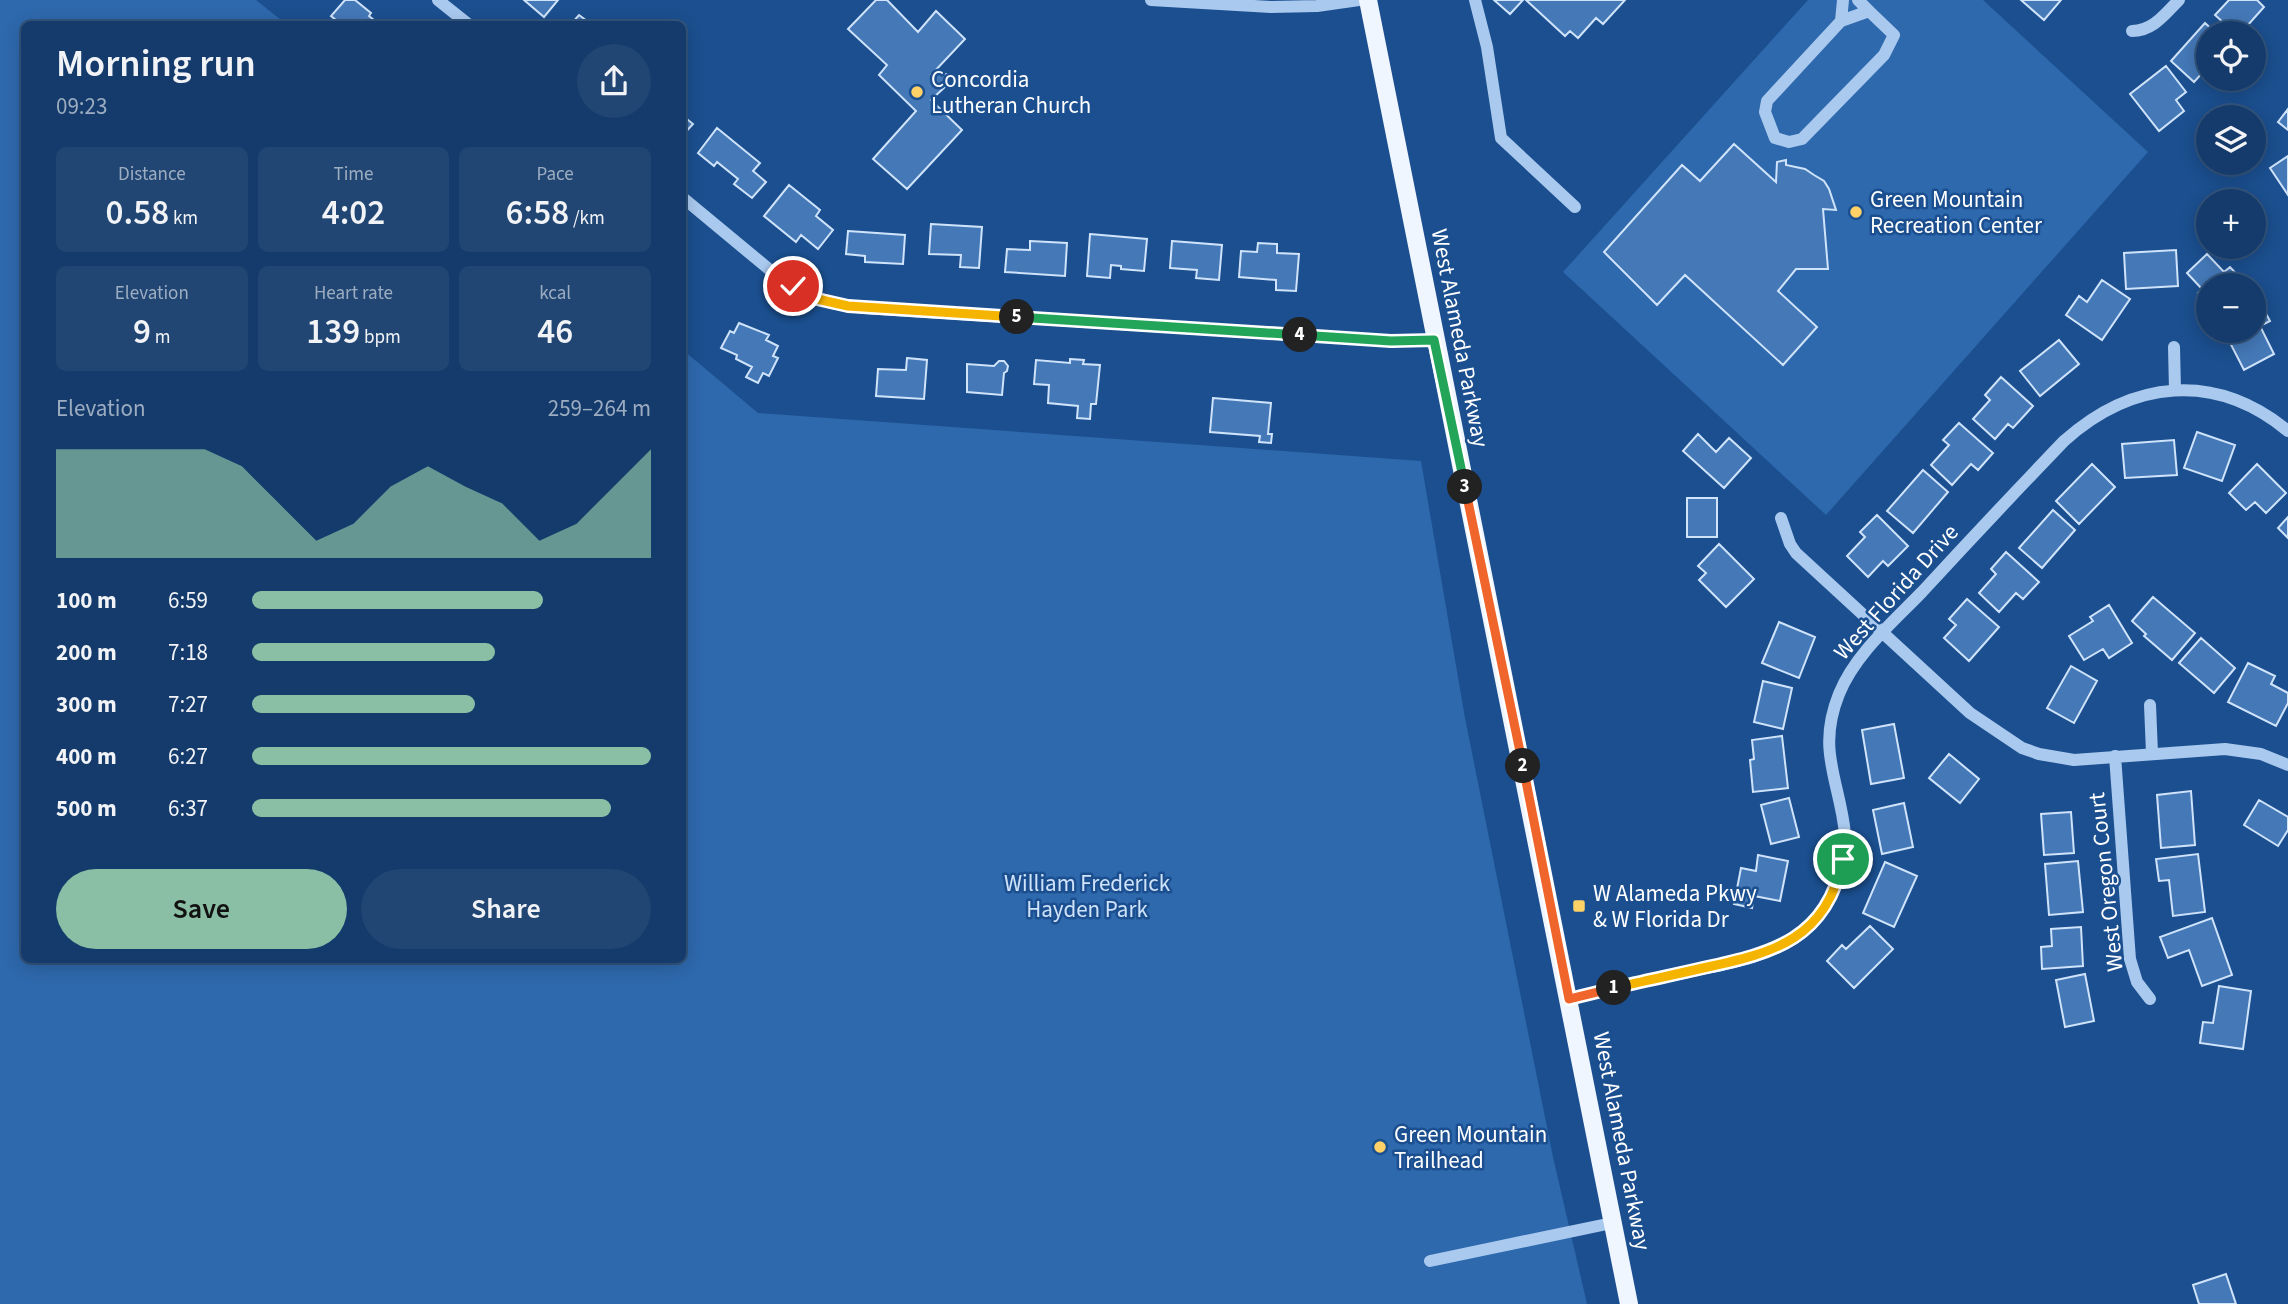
<!DOCTYPE html>
<meta charset="utf-8">
<style>
:root{--surface:#143b6b;--page:#214673;--text:#f1f3f6;--muted:#9dadc1;--line:#33557e;--accent:#8abfa5}
body{margin:0;font-family:"Source Sans 3",sans-serif;background:var(--page);color:var(--text);height:100vh;display:flex;flex-direction:column;font-size:26px;white-space:nowrap}
*{box-sizing:border-box;margin:0}
p{font-size:23px;color:var(--muted)}
.icon{flex:none;width:38px;height:38px;fill:none;stroke:currentColor;stroke-width:2;stroke-linecap:round;stroke-linejoin:round}
.map{position:relative;flex:1;overflow:hidden}
.panel{position:absolute;left:21px;top:21px;width:665px;height:942px;display:flex;flex-direction:column;background:var(--surface);border-radius:10px;box-shadow:0 4px 18px #0003,0 0 0 2px var(--line)}
.panel>*{flex:none}
.buttons{position:absolute;left:2196px;top:21px;display:grid;gap:14px}
.buttons a{display:grid;place-items:center;width:70px;height:70px;border-radius:50%;background:var(--surface);box-shadow:0 4px 18px #0003,0 0 0 2px var(--line);font-size:35px}
.pin{position:absolute;display:grid;place-items:center;width:60px;height:60px;color:#fff;margin:-30px;border:4px solid #fff;border-radius:50%;box-shadow:0 2px 7px #0007}
.km{position:absolute;width:35px;height:35px;margin:-18px;border-radius:50%;background:#222;color:#fff;font-size:19px;line-height:35px;text-align:center}
.round{display:grid;place-items:center;flex:none;width:74px;height:74px;border-radius:37px;background:var(--page)}
.overview{display:flex;align-items:center;justify-content:space-between;height:119px;padding:0 35px}
h1{font-size:38px;font-weight:600;line-height:52px}
.figures{display:grid;grid-template-columns:repeat(3,1fr);gap:10px;height:119px;padding:7px 35px}
.figures div{display:grid;align-content:center;border-radius:10px;background:var(--page);text-align:center}
.figures b{font-size:35px;font-weight:600}
.figures small{font-size:19px;font-weight:400}
.figures p{font-size:19px}
.chart{height:196px;padding:14px 35px}
.chart p{display:flex;justify-content:space-between}
.chart svg{width:100%;height:126px;margin-top:7px;fill:var(--accent);opacity:.7}
.primary-button{display:flex;gap:14px;margin-top:auto;padding:14px 35px}
.primary-button a{flex:1;height:80px;border-radius:42px;background:var(--accent);color:#111;font-size:28px;font-weight:600;line-height:80px;text-align:center}
.primary-button a+a{background:var(--page);color:var(--text)}
ul{padding:0 35px;list-style:none;font-size:23px}
li{display:grid;grid-template-columns:112px 84px 1fr;align-items:center;height:52px}
li i{height:18px;border-radius:9px;background:var(--accent)}
.map>svg:first-child{display:block}
.green{fill:#2e69ad}
.building{fill:#4478b7;stroke:#cfe3fa;stroke-width:2}
.lines{fill:none;stroke-linecap:round;stroke-linejoin:round}
.minor{stroke:#a9c9ee;stroke-width:12}
.major{stroke:#f0f6ff;stroke-width:18}
.split-1-casing{stroke:#fff;stroke-width:14}
.split-2-casing{stroke:#fff;stroke-width:14}
.split-3-casing{stroke:#fff;stroke-width:14}
.split-4-casing{stroke:#fff;stroke-width:14}
.split-5-casing{stroke:#fff;stroke-width:14}
.split-6-casing{stroke:#fff;stroke-width:14}
.split-1{stroke:#f5b400;stroke-width:9}
.split-2{stroke:#f0652b;stroke-width:9}
.split-3{stroke:#f0652b;stroke-width:9}
.split-4{stroke:#22a559;stroke-width:9}
.split-5{stroke:#22a559;stroke-width:9}
.split-6{stroke:#f5b400;stroke-width:9}
.poi-dot{fill:#ffd166;stroke:#1b4f8f;stroke-width:2.5}
.labels{text-anchor:middle;dominant-baseline:central;stroke-width:5;stroke-linejoin:round;paint-order:stroke}
.poi-label{font-size:23px;fill:#fff;stroke:#1b4f8f;text-anchor:start}
.street-label{font-size:23px;fill:#fff;stroke:#1b4f8f}
.park-label{font-size:23px;fill:#cfe3fa;stroke:#1b4f8f}
</style>
<div class="map">
<svg width="2288" height="1304" viewBox="0 0 2288 1304">
<rect width="100%" height="100%" fill="#1b4f8f"/>
<path class="green" d="M0,0H256L286,24H24V959H682L683,350L758,413L1421,461L1465,718L1553,1157L1587,1304H0Z
M1808,0H1983L2148,152L1826,515L1563,272Z"/>
<path class="building" d="M345,0H355L371,13L369,16L379,24H341L331,16Z
M524,0H558L544,17Z
M876,0H887L918,32L936,11L965,39L932,74H948V84L931,100L962,130L907,189L873,159L916,111L879,75L887,65L848,29Z
M1494,0H1523L1510,14Z
M1526,0H1625L1603,24L1596,18L1578,38L1570,31L1565,36Z
M2021,0H2061L2044,20Z
M2229,0H2257L2264,7L2247,26L2252,31L2250,33H2235L2215,15Z
M579,15L591,24H571Z
M2205,23L2216,33H2208V74L2204,71L2194,82L2171,61Z
M2166,66L2186,92L2176,100L2184,111L2159,131L2130,94Z
M2288,109V130L2278,122Z
M682,115L693,124L682,136Z
M717,128L760,163L753,171L766,182L752,198L734,184L738,179L717,162L714,166L698,153Z
M1734,144L1776,182L1777,162L1786,160V165L1805,169L1814,175L1824,181L1829,189L1836,210L1823,209L1828,269H1796L1778,291L1817,327L1783,365L1685,275L1657,305L1604,252L1682,165L1700,181Z
M2288,156V195L2270,168Z
M789,185L820,210L816,216L833,230L818,249L801,235L796,242L764,216Z
M931,224L982,227L979,268L960,267L961,255L929,254Z
M848,231L905,235L903,264L865,262V256L846,254Z
M1090,234L1147,239L1144,271L1121,269V266L1111,265L1110,278L1087,276Z
M1030,241L1067,243L1065,276L1005,272L1007,249L1030,250Z
M1172,241L1222,245L1219,280L1196,278L1197,270L1170,268Z
M1258,243L1277,244V253L1299,254L1296,291L1276,290V280L1239,277L1241,251L1257,252Z
M2176,250L2178,286L2126,289L2124,253Z
M2207,254L2224,272L2230,267L2247,285H2208V304L2198,293L2202,289L2187,273Z
M2102,280L2130,299L2102,340L2066,315L2079,296L2087,302Z
M2261,304L2270,321L2260,326L2274,354L2244,370L2224,331H2254V307Z
M739,323L769,335L766,340L778,346L773,356L778,358L769,376L763,373L758,383L746,377L752,367L736,359L737,355L721,348L730,331L734,333Z
M2059,340L2079,364L2040,396L2020,371Z
M907,358L927,360L924,399L876,396L878,369L906,370Z
M1070,359L1084,360L1083,364L1100,365L1096,404H1091L1090,419L1077,418L1078,406L1048,403L1049,385L1034,384L1036,360L1070,363Z
M999,361H1004L1008,366L1007,371L1004,373L1002,395L967,392V364L994,366Z
M2001,377L2033,406L2013,428L2008,424L1995,439L1973,419L1990,400L1985,395Z
M1213,398L1271,403L1268,434H1272L1271,443L1259,442L1260,436L1210,432Z
M1959,423L1993,453L1978,470L1971,464L1952,485L1931,465L1949,445L1943,440Z
M2197,432L2235,445L2222,481L2184,468Z
M1698,434L1716,452L1729,438L1751,458L1724,488L1683,451Z
M2174,440L2177,475L2125,478L2122,444Z
M2092,464L2115,487L2079,524L2056,501Z
M2257,464L2286,493L2266,513L2255,502L2246,510L2229,493Z
M1923,470L1948,492L1913,533L1887,511Z
M1687,498H1717V537H1687Z
M2053,510L2075,530L2042,568L2019,548Z
M1877,515L1908,546L1888,566L1883,561L1868,577L1847,556L1865,537L1860,532Z
M2288,517V538L2278,528Z
M1719,544L1754,579L1726,607L1699,580L1706,573L1698,566Z
M2006,552L2039,582L2023,599L2016,593L1999,612L1979,593L1996,574L1991,569Z
M2153,597L2195,633L2172,660L2144,636L2146,634L2132,621Z
M1967,599L1999,627L1969,661L1944,638L1956,625L1949,619Z
M2109,605L2132,643L2109,658L2103,649L2084,660L2069,636L2093,621L2090,617Z
M1779,622L1815,637L1799,678L1762,663Z
M2201,638L2235,668L2214,693L2179,663Z
M2248,663L2275,676L2271,684L2288,693V703L2276,726L2228,702Z
M2071,666L2097,681L2074,723L2047,708Z
M1763,681L1792,688L1783,729L1754,722Z
M1894,724L1904,778L1871,784L1862,730Z
M1782,736L1788,788L1753,792L1750,760L1754,759L1752,740Z
M1949,754L1979,779L1960,803L1929,778Z
M2191,791L2195,845L2161,848L2157,795Z
M1789,798L1799,837L1771,844L1761,805Z
M2259,800L2288,817V830L2278,846L2244,825Z
M1904,803L1913,847L1882,854L1873,810Z
M2071,812L2074,853L2044,855L2041,814Z
M2198,854L2205,912L2173,916L2169,880L2159,881L2156,859Z
M1758,855L1788,861L1780,901L1754,896L1752,908L1734,904L1741,868L1756,871Z
M2078,861L2083,912L2049,915L2045,864Z
M1885,862L1917,876L1894,927L1863,913Z
M2212,918L2232,975L2202,986L2189,950L2168,958L2160,937Z
M1870,926L1893,949L1854,988L1827,961L1842,945L1846,949Z
M2081,927L2083,966L2042,969L2041,947L2052,946L2051,929Z
M2085,974L2094,1021L2065,1027L2056,980Z
M2219,986L2251,991L2243,1049L2200,1043L2203,1022L2213,1023Z
M2226,1274L2236,1304H2199L2193,1285Z"/>
<g class="lines">
<path class="minor" d="M438,0L468,24
M1151,0L1271,7L1317,6L1359,0
M1475,0L1487,47L1501,138L1575,207
M1858,0L1869,11
M1841,21L1869,11L1894,35L1884,55L1802,139L1789,142L1775,138L1765,112L1767,101L1841,21L1843,0
M2132,31C2153,31 2165,14 2179,0
M682,197L770,270L805,293L832,303L864,308L1391,341L1434,340
M2174,347L2175,390
M1781,518L1790,544L1796,553L1970,713L2022,748L2039,754L2074,760L2225,749L2261,754L2288,765
M2150,705L2152,753
M2115,756L2130,959L2137,982L2150,999
M1569,999C1608,989 1648,980 1688,972C1723,964 1762,959 1793,939C1826,918 1848,873 1845,834C1840,781 1816,751 1839,694C1855,654 1893,622 1922,592C1969,541 2016,491 2064,441C2132,380 2215,371 2288,431
M1430,1261L1612,1223"/>
<path class="major" d="M1368,0L1629,1304"/>
</g>
<g class="lines">
<defs>
<path id="split-1" d="M1614,988C1643,981 1673,975 1703,968C1774,953 1827,939 1843,859"/>
<path id="split-2" d="M1523,766L1569,999L1614,988"/>
<path id="split-3" d="M1465,487L1523,766"/>
<path id="split-4" d="M1300,335L1391,341L1434,340L1465,487"/>
<path id="split-5" d="M1017,317L1300,335"/>
<path id="split-6" d="M793,286L817,299L848,306L1017,317"/>
</defs>
<use href="#split-1" class="split-1-casing"/>
<use href="#split-2" class="split-2-casing"/>
<use href="#split-3" class="split-3-casing"/>
<use href="#split-4" class="split-4-casing"/>
<use href="#split-5" class="split-5-casing"/>
<use href="#split-6" class="split-6-casing"/>
<use href="#split-1" class="split-1"/>
<use href="#split-2" class="split-2"/>
<use href="#split-3" class="split-3"/>
<use href="#split-4" class="split-4"/>
<use href="#split-5" class="split-5"/>
<use href="#split-6" class="split-6"/>
</g>
<g class="poi-dot">
<circle cx="917" cy="92" r="7"/>
<circle cx="1856" cy="212" r="7"/>
<rect x="1572" y="899" width="14" height="14" rx="3.5"/>
<circle cx="1380" cy="1147" r="7"/>
</g>
<g class="labels">
<g class="poi-label">
<text x="931" y="79">Concordia<tspan x="931" dy="26">Lutheran Church</tspan></text>
<text x="1870" y="199">Green Mountain<tspan x="1870" dy="26">Recreation Center</tspan></text>
<text x="1593" y="893">W Alameda Pkwy<tspan x="1593" dy="26">&amp; W Florida Dr</tspan></text>
<text x="1394" y="1134">Green Mountain<tspan x="1394" dy="26">Trailhead</tspan></text>
</g>
<g class="street-label">
<text transform="translate(1460 338) rotate(79)">West Alameda Parkway</text>
<text transform="translate(1896 592) rotate(-48)">West Florida Drive</text>
<text transform="translate(2106 882) rotate(-96)">West Oregon Court</text>
<text transform="translate(1622 1141) rotate(79)">West Alameda Parkway</text>
</g>
<g class="park-label">
<text x="1087" y="883">William Frederick<tspan x="1087" dy="26">Hayden Park</tspan></text>
</g>
</g>
</svg>
<div class="buttons">
<a><svg class="icon" aria-label="locate" viewBox="0 0 24 24"><circle cx="12" cy="12" r="6"/><path d="M12 2v4M12 18v4M2 12h4M18 12h4"/></svg></a>
<a><svg class="icon" aria-label="layers" viewBox="0 0 24 24"><path d="M12 4l9 5-9 5-9-5zM3 14l9 5 9-5"/></svg></a>
<a>+</a>
<a>−</a>
</div>
<div class="pin" style="left:1843px;top:859px;background:#1e9e55"><svg class="icon" aria-label="arrive" viewBox="0 0 24 24"><path d="M6 21V4h12l-3 4 3 4H6"/></svg></div>
<div class="pin" style="left:793px;top:286px;background:#d93025"><svg class="icon" aria-label="check" viewBox="0 0 24 24"><path d="M5 12l5 5 9-10"/></svg></div>
<b class="km" style="left:1614px;top:988px">1</b>
<b class="km" style="left:1523px;top:766px">2</b>
<b class="km" style="left:1465px;top:487px">3</b>
<b class="km" style="left:1300px;top:335px">4</b>
<b class="km" style="left:1017px;top:317px">5</b>
<section class="panel">
<div class="overview"><div><h1>Morning run</h1><p>09:23</p></div><a class="round"><svg class="icon" aria-label="share" viewBox="0 0 24 24"><path d="M12 15V3M7 8l5-5 5 5M5 13v7h14v-7"/></svg></a></div>
<div class="figures">
<div><p>Distance</p><b>0.58<small> km</small></b></div>
<div><p>Time</p><b>4:02</b></div>
<div><p>Pace</p><b>6:58<small> /km</small></b></div>
</div>
<div class="figures">
<div><p>Elevation</p><b>9<small> m</small></b></div>
<div><p>Heart rate</p><b>139<small> bpm</small></b></div>
<div><p>kcal</p><b>46</b></div>
</div>
<div class="chart"><p><span>Elevation</span>259–264 m</p>
<svg viewBox="0 0 160 44" preserveAspectRatio="none"><path d="M0 44V6L10 6L20 6L30 6L40 6L50 12L60 25L70 38L80 32L90 19L100 12L110 19L120 25L130 38L140 32L150 19L160 6V44z"/></svg>
</div>
<ul>
<li><b>100 m</b>6:59<i style="width:73%"></i></li>
<li><b>200 m</b>7:18<i style="width:61%"></i></li>
<li><b>300 m</b>7:27<i style="width:56%"></i></li>
<li><b>400 m</b>6:27<i style="width:100%"></i></li>
<li><b>500 m</b>6:37<i style="width:90%"></i></li>
</ul>
<div class="primary-button"><a>Save</a><a>Share</a></div>
</section>
</div>
